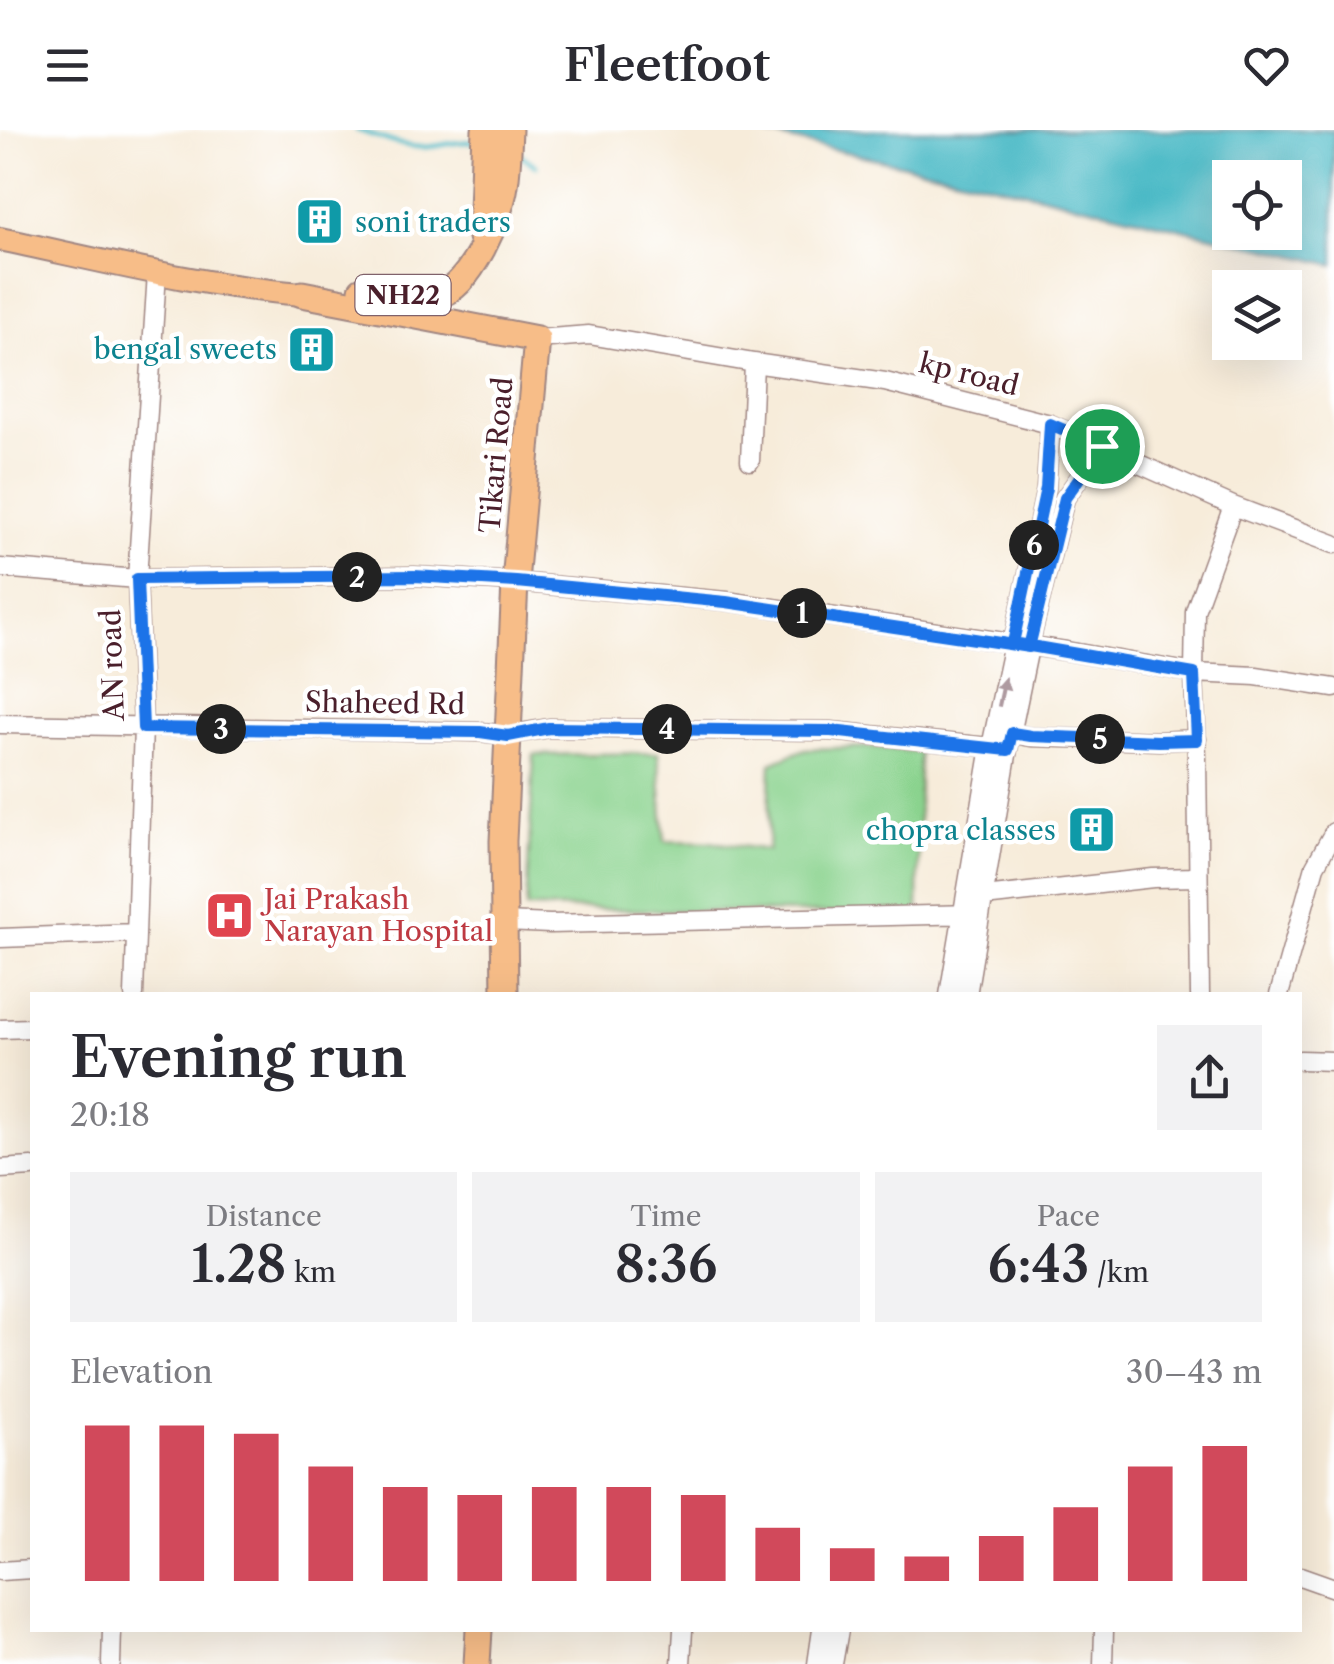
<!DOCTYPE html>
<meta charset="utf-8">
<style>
:root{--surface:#fff;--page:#f2f2f3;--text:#2b2b33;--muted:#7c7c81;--accent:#d1495b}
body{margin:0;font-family:"Libre Caslon Text",serif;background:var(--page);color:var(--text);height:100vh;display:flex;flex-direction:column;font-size:38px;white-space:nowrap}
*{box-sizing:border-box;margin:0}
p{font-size:32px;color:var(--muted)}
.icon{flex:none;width:55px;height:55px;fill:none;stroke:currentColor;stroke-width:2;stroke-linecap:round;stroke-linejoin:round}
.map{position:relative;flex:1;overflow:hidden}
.panel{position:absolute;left:30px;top:862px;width:1272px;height:640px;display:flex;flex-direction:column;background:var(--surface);border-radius:0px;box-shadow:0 10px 40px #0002}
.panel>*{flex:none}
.tools{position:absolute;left:1212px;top:30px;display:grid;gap:20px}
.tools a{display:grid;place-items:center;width:90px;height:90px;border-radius:0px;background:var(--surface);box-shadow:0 10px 40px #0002;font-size:50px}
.pin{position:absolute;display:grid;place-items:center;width:85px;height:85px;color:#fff;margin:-42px;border:5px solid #fff;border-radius:50%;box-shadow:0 2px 10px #0007}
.km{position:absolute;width:50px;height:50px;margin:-25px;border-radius:50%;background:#222;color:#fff;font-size:28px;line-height:50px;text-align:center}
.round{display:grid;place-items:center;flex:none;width:105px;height:105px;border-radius:0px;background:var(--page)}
.overview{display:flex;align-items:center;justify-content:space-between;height:170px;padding:0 40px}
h1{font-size:55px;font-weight:600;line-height:75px}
.metrics{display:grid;grid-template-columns:repeat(3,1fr);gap:15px;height:170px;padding:10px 40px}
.metrics div{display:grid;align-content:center;border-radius:0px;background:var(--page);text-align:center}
.metrics b{font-size:50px;font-weight:600}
.metrics small{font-size:28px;font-weight:400}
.metrics p{font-size:28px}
.chart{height:280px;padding:20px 40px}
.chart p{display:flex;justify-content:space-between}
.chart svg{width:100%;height:180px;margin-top:10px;stroke:var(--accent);stroke-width:6}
header{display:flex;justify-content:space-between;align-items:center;height:130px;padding:0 40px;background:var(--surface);font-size:45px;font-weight:600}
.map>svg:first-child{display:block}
.green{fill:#8ad38e;stroke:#6a795c;stroke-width:2.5}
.water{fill:#4cbac6;stroke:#4b6c78;stroke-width:2.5;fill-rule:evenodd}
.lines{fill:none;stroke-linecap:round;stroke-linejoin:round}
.stream{stroke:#4cbac6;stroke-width:5}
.minor-casing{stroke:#a08682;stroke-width:21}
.major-casing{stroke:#a08682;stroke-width:26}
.highway-casing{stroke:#a08682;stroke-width:29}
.minor{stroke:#fff;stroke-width:18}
.major{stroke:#f7bd88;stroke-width:22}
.highway{stroke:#f7bd88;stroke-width:25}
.oneway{fill:#ae9aa0}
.route-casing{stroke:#fff;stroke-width:20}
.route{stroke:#1a73e8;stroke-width:12}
.labels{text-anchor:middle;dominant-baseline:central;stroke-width:9;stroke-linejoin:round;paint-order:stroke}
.shield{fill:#fff;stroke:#80626b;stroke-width:2.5}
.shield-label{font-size:25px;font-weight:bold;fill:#4a1f2b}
.culture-label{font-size:28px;fill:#0d838f;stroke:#fff;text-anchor:end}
.street-label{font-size:28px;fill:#4a1f2b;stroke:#fff}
.health-label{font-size:28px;fill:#be3a42;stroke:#fff;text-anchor:start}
</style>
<header><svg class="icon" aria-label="menu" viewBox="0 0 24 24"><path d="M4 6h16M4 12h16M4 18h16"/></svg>Fleetfoot<svg class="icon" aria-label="heart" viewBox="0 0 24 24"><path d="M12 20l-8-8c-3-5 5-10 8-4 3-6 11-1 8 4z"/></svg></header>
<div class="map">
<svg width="1334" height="1534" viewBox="0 0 1334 1534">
<rect width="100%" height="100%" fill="#fff"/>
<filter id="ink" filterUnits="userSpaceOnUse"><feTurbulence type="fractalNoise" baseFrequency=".01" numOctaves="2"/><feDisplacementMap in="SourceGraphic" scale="20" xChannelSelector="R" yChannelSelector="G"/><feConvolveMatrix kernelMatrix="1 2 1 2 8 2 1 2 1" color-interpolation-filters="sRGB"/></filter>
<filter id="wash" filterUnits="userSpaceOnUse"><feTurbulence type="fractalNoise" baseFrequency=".0048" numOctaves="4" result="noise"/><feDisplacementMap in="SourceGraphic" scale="40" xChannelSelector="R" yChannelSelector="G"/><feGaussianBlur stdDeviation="2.25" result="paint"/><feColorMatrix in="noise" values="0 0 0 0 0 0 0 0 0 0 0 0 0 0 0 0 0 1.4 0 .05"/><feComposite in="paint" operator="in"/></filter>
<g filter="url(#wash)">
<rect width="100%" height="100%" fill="#f7ecda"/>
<path class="green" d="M871,617L919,622L918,785L526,778L534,625L658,623L665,711L711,712L768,720L771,633L805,619Z"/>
<path class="water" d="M745,0H1334V135L1023,61ZM1230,48H1285V102H1230Z"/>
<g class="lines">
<path class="stream" d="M357,0C377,6 398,16 419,17C437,18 455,10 474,12
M514,20L536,36"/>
</g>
</g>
<g filter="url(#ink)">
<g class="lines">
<defs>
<path id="minor" d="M537,209L589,205L754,233L885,252L1050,294L1233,376L1195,481L1194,543L1197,628L1200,865
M750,331L754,233
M1233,376L1334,414
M0,438L137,449L414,446L515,452L726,471L1066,521L1194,543L1256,546L1334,558
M0,594L480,602L508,605L549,598L831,601L1008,619
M1004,602L1031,607L1159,611L1197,609
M975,768L1153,748L1197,747
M505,792L550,794L975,784
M0,808L136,803
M134,865L143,597L137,449L157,143
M949,865L991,617L1046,359L1050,294
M967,865L1008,619L1031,508L1065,368L1102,316
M1279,865L1315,736L1334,702
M0,899L32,898
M1300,930L1334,931
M0,1039L32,1037
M0,1441L32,1439
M1300,1446L1334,1458
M111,1534L112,1500
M681,1534L683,1500
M817,1534L822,1500
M833,1534L839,1500
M1103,1534L1104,1500"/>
<path id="major" d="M0,109C100,130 200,156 302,164"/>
<path id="highway" d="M481,107L485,0
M362,160C385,163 416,171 439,165C471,157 501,85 505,55C508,37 508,18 509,0
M302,164L537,209L515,452L508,605L503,711L505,865
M477,1534L479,1500"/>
</defs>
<use href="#minor" class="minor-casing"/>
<use href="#major" class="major-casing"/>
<use href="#highway" class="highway-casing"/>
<use href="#minor" class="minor"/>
<use href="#major" class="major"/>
<use href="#highway" class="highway"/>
</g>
<defs><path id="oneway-solid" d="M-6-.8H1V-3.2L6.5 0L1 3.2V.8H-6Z" transform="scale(2.5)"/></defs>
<use class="oneway" href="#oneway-solid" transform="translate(1002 562) rotate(-78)"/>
</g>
<g class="lines" filter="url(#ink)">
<defs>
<path id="route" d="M1102,316L1065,368L1029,517L726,472L516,452L414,446L137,449L143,598L480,602L508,606L549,598L831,601L1008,620L1012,603L1031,606L1159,611L1197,610L1194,544L1013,513L1046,358L1050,294L1102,316"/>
</defs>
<use href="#route" class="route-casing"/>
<use href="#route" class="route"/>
</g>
<defs>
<symbol id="building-square" viewBox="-11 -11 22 22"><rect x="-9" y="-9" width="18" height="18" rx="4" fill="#0f9aa8" stroke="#fff"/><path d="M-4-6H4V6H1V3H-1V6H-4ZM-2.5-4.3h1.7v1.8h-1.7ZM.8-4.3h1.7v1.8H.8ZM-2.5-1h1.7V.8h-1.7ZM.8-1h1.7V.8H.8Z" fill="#fff"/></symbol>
<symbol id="hospital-square" viewBox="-11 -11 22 22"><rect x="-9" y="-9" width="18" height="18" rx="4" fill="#e0444e" stroke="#fff"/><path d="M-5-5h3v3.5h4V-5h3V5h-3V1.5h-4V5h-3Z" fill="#fff"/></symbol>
</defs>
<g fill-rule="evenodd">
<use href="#building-square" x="292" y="64" width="55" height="55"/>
<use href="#building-square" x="284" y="192" width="55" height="55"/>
<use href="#building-square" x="1064" y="672" width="55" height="55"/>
<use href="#hospital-square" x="202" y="758" width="55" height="55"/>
</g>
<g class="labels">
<rect class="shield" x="355.5" y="145" width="95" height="40" rx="8"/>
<g class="shield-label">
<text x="403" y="165">NH22</text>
</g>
<g class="culture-label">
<text x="355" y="92" text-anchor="start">soni traders</text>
<text x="277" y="219">bengal sweets</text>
<text x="1056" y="700">chopra classes</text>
</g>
<g class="street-label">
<text transform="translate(969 244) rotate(14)">kp road</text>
<text transform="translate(496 325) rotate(-85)">Tikari Road</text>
<text transform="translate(112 535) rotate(-92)">AN road</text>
<text transform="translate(385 573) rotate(1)">Shaheed Rd</text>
</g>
<g class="health-label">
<text x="264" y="769">Jai Prakash<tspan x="264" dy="32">Narayan Hospital</tspan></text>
</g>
</g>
</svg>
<div class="tools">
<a><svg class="icon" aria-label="locate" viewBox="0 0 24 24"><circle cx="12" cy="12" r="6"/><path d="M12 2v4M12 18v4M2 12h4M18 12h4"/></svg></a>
<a><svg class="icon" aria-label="layers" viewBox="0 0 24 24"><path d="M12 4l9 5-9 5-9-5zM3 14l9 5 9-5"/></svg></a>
</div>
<div class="pin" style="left:1102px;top:316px;background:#1e9e55"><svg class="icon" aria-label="arrive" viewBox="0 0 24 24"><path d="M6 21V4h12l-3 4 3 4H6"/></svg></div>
<b class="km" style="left:802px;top:483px">1</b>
<b class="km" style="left:357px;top:447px">2</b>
<b class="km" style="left:221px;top:599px">3</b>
<b class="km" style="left:667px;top:599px">4</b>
<b class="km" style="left:1100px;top:609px">5</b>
<b class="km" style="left:1034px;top:415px">6</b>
<section class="panel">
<div class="overview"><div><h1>Evening run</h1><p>20:18</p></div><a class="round"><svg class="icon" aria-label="share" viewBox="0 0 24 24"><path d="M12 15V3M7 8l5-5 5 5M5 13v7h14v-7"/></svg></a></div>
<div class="metrics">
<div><p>Distance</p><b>1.28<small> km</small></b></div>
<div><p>Time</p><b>8:36</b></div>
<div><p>Pace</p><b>6:43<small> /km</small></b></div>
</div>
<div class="chart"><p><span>Elevation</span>30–43 m</p>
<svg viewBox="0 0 160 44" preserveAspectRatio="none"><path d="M5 44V6M15 44V6M25 44V8M35 44V16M45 44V21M55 44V23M65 44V21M75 44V21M85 44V23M95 44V31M105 44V36M115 44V38M125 44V33M135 44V26M145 44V16M155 44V11"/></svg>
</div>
</section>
</div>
